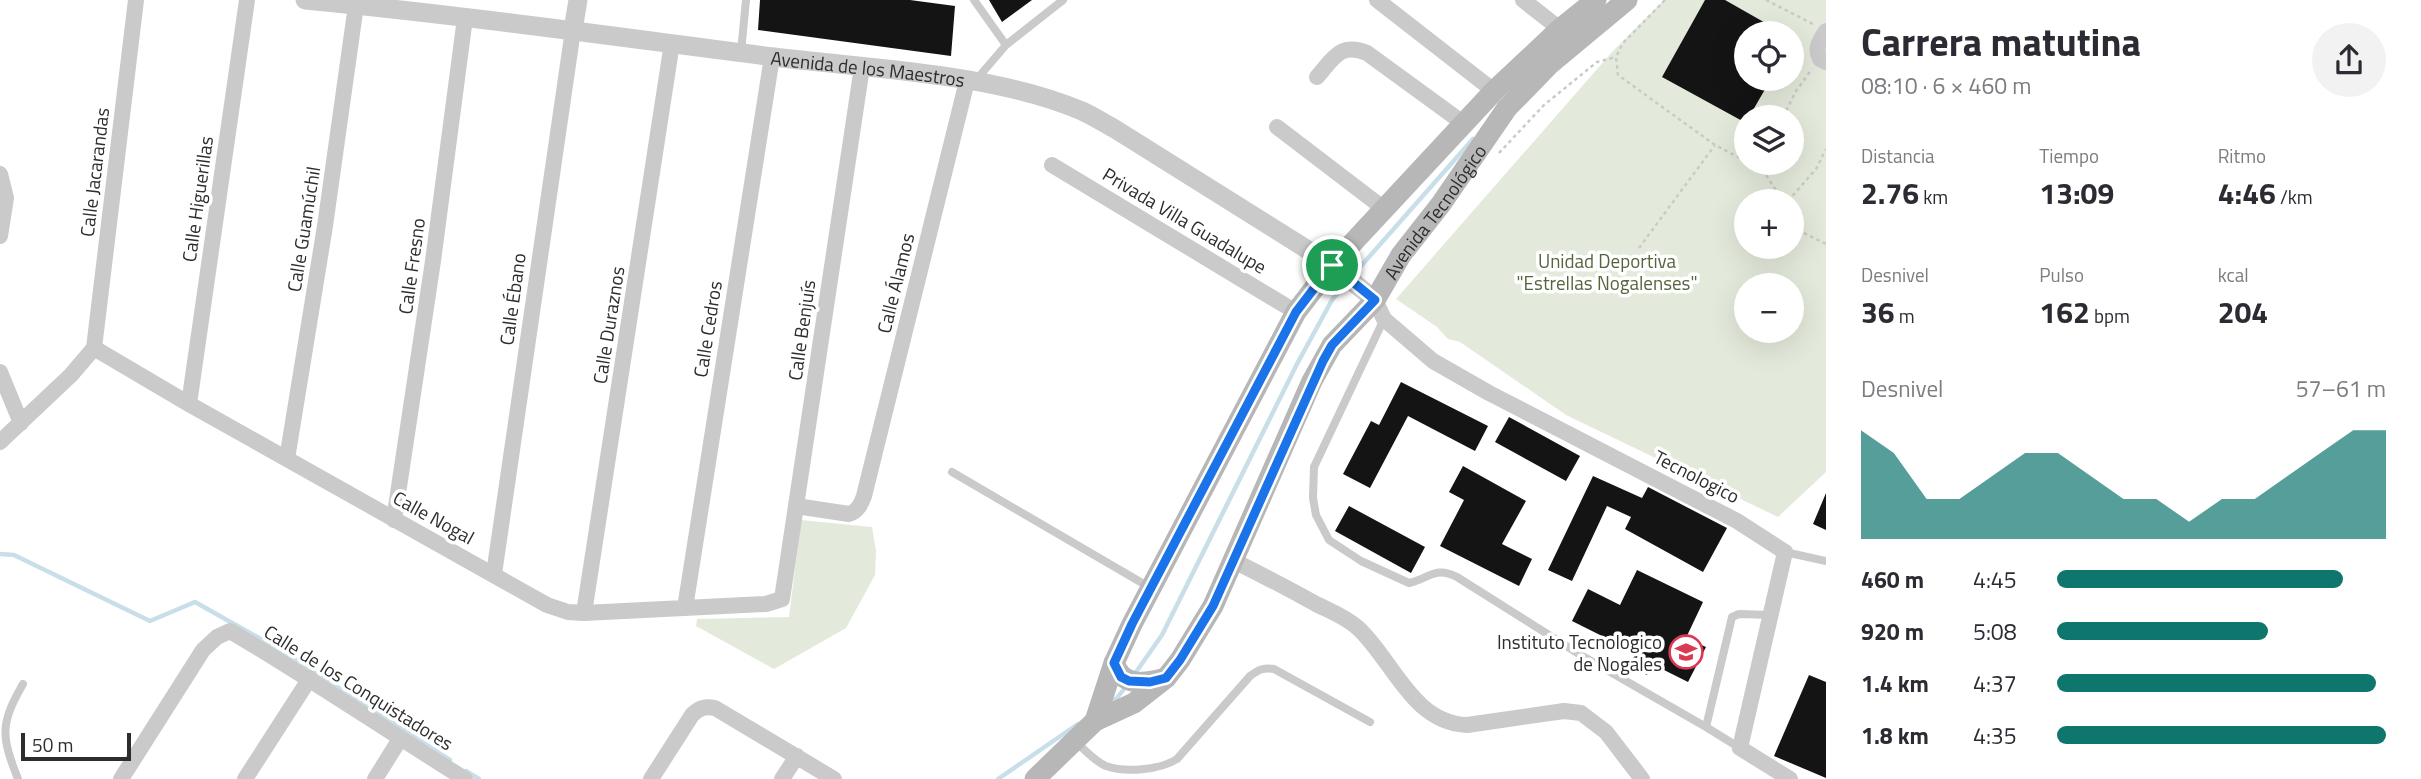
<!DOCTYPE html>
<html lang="es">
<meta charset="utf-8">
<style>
:root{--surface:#fff;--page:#f2f2f3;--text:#2b2b33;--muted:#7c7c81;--accent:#0f766e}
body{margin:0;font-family:"Titillium Web",sans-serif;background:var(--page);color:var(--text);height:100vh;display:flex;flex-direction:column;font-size:26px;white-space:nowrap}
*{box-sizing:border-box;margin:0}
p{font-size:23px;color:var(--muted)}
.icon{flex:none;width:38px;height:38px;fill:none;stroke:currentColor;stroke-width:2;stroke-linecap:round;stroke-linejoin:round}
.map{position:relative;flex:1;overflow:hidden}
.details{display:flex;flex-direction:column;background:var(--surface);width:595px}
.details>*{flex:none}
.fabs{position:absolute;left:1734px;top:21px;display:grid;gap:14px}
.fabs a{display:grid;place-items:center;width:70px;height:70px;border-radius:50%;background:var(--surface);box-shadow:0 7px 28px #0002;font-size:35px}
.scale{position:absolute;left:21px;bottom:18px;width:110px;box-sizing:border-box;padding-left:7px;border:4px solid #2d2d2d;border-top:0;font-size:19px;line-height:24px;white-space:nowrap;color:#2d2d2d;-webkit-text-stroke:5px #fff;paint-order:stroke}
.pin{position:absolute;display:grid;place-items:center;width:60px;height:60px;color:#fff;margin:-30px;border:4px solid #fff;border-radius:50%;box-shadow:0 2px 7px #0007}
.round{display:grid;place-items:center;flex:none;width:74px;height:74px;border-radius:37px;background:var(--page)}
.headline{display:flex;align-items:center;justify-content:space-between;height:119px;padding:0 35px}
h1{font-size:38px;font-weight:700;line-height:52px}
.stats{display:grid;grid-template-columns:repeat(3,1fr);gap:10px;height:119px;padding:7px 35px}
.stats div{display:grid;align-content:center}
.stats b{font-size:30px;font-weight:700}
.stats small{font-size:19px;font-weight:400}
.stats p{font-size:19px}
.chart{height:196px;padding:14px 35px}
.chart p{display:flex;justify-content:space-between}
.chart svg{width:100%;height:126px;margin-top:7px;fill:var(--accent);opacity:.7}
ul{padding:0 35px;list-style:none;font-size:23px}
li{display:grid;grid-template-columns:112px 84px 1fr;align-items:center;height:52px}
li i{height:18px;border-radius:9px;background:var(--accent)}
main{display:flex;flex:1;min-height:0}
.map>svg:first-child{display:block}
.green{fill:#e4eadb;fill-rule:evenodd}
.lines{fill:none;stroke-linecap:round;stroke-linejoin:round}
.stream{stroke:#c8dfe9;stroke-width:4.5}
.building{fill:#141414}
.path{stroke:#cacaca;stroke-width:2.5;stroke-dasharray:3.5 3.5;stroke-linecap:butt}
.service{stroke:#cacaca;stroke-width:8}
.minor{stroke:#cacaca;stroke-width:16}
.tertiary{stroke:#cacaca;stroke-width:19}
.secondary{stroke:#b7b7b7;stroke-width:21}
.route-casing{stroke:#fff;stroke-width:14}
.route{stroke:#1a73e8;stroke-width:9}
.labels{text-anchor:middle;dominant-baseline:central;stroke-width:7;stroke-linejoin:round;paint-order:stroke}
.street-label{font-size:19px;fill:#2d2d2d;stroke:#fff}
.park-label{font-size:19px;fill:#54663d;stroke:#fff}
.poi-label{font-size:19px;fill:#2d2d2d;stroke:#fff;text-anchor:end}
</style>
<main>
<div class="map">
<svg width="1826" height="779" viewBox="0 0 1826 779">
<rect width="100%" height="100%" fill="#fff"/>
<path class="green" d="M1664,0H1826V472L1778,517L1566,415L1460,342L1448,339L1437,327L1396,299L1612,52ZM1746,33H1792V79H1746ZM1746,117H1792V163H1746ZM1746,201H1792V247H1746ZM1746,285H1792V331H1746Z
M801,520L872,527L876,551L875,575L846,628L774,669L696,626L697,619L789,617Z"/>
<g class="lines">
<path class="stream" d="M1354,274L1473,139
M0,554L14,555L150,621L195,602L275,647L450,760
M1134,675L1162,635L1297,364L1332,300L1346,283
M1109,704L1117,698L1127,685
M466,771L479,779
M998,779L1078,724"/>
</g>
<path class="building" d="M760,0H910L955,6L951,56L758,30Z
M989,0H1032L1002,22Z
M1705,0H1725L1783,33H1746V79H1771L1749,117H1746V123L1662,77Z
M1401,382L1488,426L1475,451L1408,416L1370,488L1343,474L1371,421L1379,425Z
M1509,417L1580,456L1566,481L1495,442Z
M1463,466L1526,501L1502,544L1532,559L1519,586L1440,546L1464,500L1449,492Z
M1593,476L1642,498L1648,487L1727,528L1703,572L1625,529L1631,517L1607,506L1572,581L1548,570Z
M1826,493V530L1813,524Z
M1349,506L1425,547L1411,573L1335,531Z
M1637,570L1703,602L1686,638L1706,647L1688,682L1652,664L1647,675L1629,666L1636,653L1572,621L1588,589L1620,605Z
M1809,675L1826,682V778L1774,756Z"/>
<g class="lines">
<path class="path" d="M1665,0L1623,43L1616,57L1618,75L1715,145L1746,161
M1766,0L1813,24
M1783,117L1796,91L1812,69
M1499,153L1544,105L1597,62L1616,57
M1749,163L1766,175L1783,201
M1788,201L1816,169L1826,149
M1792,216L1802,232L1826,244
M1639,248L1715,145"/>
<path class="service" d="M974,0L1006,45
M741,52L746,0
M976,80L1006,45L1063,0
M1384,319L1314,467L1313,498L1316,515L1329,540L1361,561L1409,583C1430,578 1435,566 1457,577L1579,654L1706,727L1732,617L1739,614L1771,615
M952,472L1149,587
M1785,552L1826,561
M1706,727L1740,748
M1075,741C1084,749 1094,761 1106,766C1125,773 1160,770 1177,759L1250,676C1258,670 1264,667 1274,669L1370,722
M18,779C1,736 0,724 23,684"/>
<path class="minor" d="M1377,0L1494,91
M1523,0L1560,29
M1826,31C1820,40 1814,48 1820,59L1826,62
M1317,77C1333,59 1340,42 1367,53L1463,123
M1277,127L1383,208
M1052,165L1296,312
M0,174L6,198L0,236
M1375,300L1384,319L1433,361L1489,393L1737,521L1785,552L1740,748L1790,779
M94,348L189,404L547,605L568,612L584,613L766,604L782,599L862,67
M94,348L136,0
M0,372L21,423
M189,404L247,0
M0,442L71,375L94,348
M287,459L325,226L356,5
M796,506L849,514C858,511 861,504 864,496L967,81
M394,520L433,261L465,18
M1234,561C1262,575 1289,589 1316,604C1330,611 1346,617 1358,628C1393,660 1412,723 1467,725L1564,711L1581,713L1606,732L1642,779
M494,574L573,30
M685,608L772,57
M584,613L672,43
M121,779L203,650L217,637L230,631C310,678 386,730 465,779
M245,779L310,678
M375,779L400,739
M651,779L692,715C699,708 705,706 715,708L834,779
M782,779L797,756"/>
<g class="tertiary">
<path id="s1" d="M305,0C462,15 618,37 774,57C871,69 993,73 1082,111C1093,116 1104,123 1115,129L1332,265L1375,300"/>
<path d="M573,30L578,0"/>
</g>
<g class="secondary">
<path d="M1114,663C1122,687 1145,684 1165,678"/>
<path d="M1095,721L1114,663L1132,624L1296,312L1332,265L1494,91L1560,29L1596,0"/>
<path id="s2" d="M1035,779L1095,721L1134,703L1166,678L1180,660L1213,606L1312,381L1332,345L1375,300L1401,255L1441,204L1507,108L1550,64L1627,0"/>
</g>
</g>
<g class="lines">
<defs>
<path id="route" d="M1332,265L1375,300L1332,345L1323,361L1213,606L1180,660L1166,678L1150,682L1129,681L1121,677L1114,663L1132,624L1296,312Z"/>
</defs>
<use href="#route" class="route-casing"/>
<use href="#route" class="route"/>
</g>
<defs>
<symbol id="university-ring" viewBox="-11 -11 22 22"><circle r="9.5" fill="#fff" stroke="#db3852" stroke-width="1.5"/><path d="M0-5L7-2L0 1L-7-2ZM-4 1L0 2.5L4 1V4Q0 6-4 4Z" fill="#db3852"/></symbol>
</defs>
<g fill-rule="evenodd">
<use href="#university-ring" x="1667" y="633" width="38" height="38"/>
</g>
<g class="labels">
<g class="street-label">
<text stroke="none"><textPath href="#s1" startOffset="567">Avenida de los Maestros</textPath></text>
<text transform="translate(94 172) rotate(-83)">Calle Jacarandas</text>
<text transform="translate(197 199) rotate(-82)">Calle Higuerillas</text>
<text stroke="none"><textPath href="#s2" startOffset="709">Avenida Tecnológico</textPath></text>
<text transform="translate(1185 220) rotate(31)">Privada Villa Guadalupe</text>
<text transform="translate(303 229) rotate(-81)">Calle Guamúchil</text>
<text transform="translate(411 266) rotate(-82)">Calle Fresno</text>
<text transform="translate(895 283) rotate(-76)">Calle Álamos</text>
<text transform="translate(512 299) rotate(-82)">Calle Ébano</text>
<text transform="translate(608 325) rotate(-81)">Calle Duraznos</text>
<text transform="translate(707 329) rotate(-81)">Calle Cedros</text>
<text transform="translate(801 330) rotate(-82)">Calle Benjuís</text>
<text transform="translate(1697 476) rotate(27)">Tecnologico</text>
<text transform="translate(434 517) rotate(29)">Calle Nogal</text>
<text transform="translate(359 687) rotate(32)">Calle de los Conquistadores</text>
</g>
<g class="park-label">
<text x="1607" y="260">Unidad Deportiva<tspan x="1607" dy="22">"Estrellas Nogalenses"</tspan></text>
</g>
<g class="poi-label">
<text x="1662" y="641">Instituto Tecnologico<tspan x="1662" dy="22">de Nogales</tspan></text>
</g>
</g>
</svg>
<div class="fabs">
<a><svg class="icon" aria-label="locate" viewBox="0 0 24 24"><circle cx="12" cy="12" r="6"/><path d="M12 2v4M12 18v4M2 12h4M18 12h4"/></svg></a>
<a><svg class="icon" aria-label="layers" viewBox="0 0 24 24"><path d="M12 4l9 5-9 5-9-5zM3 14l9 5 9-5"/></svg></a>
<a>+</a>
<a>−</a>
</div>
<div class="scale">50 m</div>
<div class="pin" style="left:1332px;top:265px;background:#1e9e55"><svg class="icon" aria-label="arrive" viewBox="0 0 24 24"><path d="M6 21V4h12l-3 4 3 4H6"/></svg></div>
</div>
<section class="details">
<div class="headline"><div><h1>Carrera matutina</h1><p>08:10 · 6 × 460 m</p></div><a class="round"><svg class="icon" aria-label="share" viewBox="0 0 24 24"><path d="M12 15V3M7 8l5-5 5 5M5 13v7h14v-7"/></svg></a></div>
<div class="stats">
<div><p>Distancia</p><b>2.76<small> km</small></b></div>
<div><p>Tiempo</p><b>13:09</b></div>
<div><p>Ritmo</p><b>4:46<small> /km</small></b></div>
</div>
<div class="stats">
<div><p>Desnivel</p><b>36<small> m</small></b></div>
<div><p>Pulso</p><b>162<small> bpm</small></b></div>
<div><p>kcal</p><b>204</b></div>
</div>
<div class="chart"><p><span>Desnivel</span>57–61 m</p>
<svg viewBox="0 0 160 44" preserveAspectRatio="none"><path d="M0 44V6L10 14L20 30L30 30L40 22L50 14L60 14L70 22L80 30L90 30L100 38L110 30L120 30L130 22L140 14L150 6L160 6V44z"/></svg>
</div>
<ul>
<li><b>460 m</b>4:45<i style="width:87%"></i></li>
<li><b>920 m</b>5:08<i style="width:64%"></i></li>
<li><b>1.4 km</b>4:37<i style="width:97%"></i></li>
<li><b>1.8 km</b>4:35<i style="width:100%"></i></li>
</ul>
</section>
</main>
